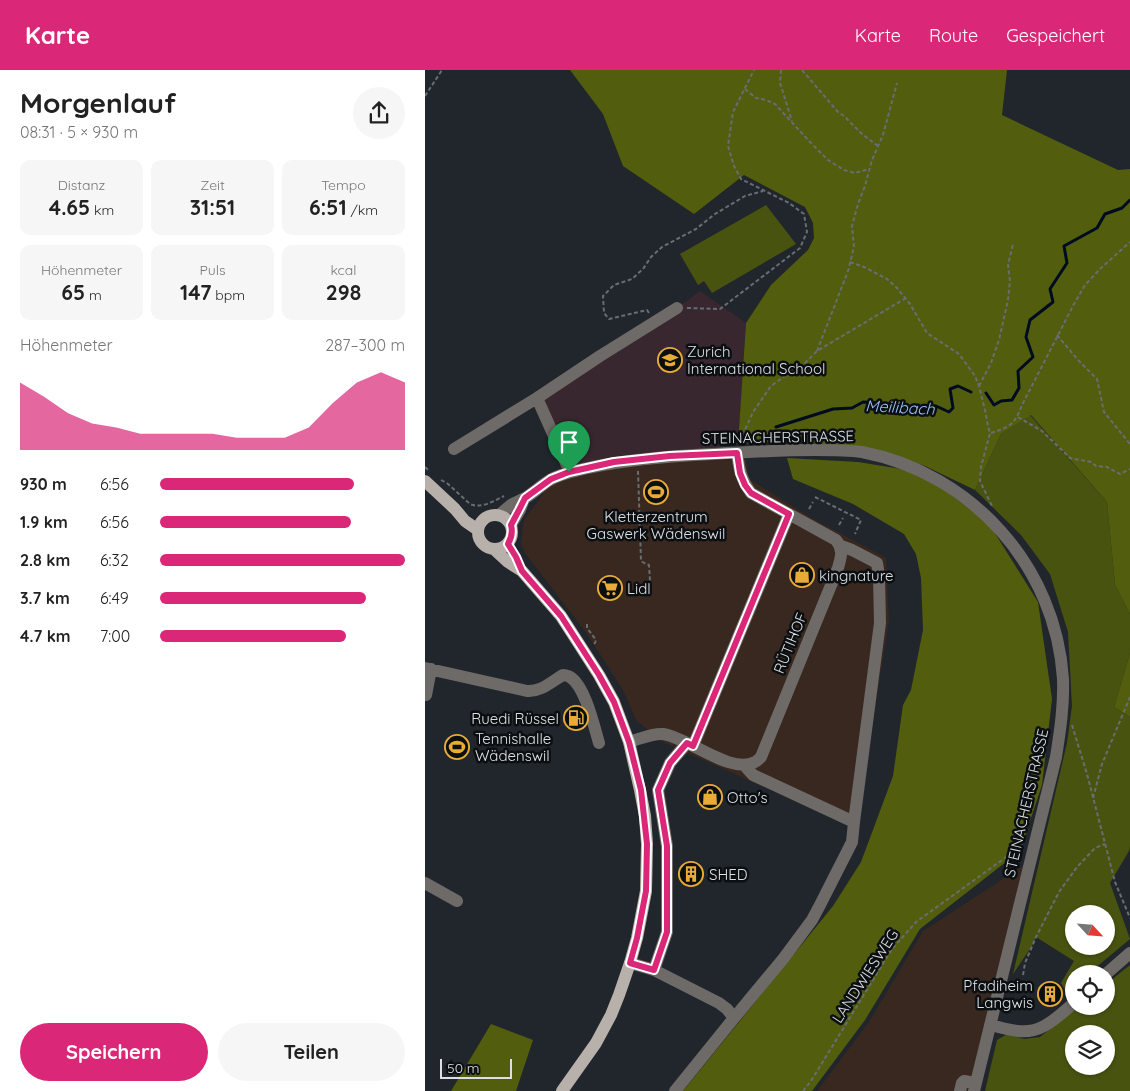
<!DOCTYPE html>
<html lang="de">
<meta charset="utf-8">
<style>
:root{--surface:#fff;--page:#f6f6f6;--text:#222;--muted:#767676;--accent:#db2777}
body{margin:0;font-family:Quicksand,sans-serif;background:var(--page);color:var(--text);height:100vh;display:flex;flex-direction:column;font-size:19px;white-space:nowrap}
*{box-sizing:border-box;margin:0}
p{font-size:16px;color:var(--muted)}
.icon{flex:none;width:28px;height:28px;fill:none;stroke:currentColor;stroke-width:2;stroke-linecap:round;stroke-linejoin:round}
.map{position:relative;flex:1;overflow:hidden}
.panel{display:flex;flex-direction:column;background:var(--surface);width:425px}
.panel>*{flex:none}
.needle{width:32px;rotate:116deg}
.controls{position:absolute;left:640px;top:835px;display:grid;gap:10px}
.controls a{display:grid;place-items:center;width:50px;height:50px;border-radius:50%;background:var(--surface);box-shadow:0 1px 4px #0004;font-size:25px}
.scale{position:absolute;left:15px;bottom:12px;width:72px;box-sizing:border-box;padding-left:5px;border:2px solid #dce0e4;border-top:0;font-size:14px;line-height:18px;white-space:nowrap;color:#dce0e4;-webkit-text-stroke:4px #0c0f11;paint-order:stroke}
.pin{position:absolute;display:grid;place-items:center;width:42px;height:42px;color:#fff;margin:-51px -21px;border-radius:50% 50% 50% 0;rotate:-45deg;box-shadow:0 0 5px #0007}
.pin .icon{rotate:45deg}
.round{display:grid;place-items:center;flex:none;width:52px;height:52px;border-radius:26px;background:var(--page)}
.head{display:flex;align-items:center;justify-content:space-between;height:85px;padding:0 20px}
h1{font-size:28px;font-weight:800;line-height:38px}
.figures{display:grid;grid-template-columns:repeat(3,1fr);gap:8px;height:85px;padding:5px 20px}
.figures div{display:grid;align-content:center;border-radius:10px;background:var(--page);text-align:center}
.figures b{font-size:21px;font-weight:800}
.figures small{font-size:14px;font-weight:400}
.figures p{font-size:14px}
.chart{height:140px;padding:10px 20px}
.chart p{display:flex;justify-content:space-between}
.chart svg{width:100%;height:90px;margin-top:5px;fill:var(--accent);opacity:.7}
.cta{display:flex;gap:10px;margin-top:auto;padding:10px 20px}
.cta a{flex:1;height:58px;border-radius:30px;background:var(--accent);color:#fff;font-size:20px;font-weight:800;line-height:58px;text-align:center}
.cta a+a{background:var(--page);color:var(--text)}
ul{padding:0 20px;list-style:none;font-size:16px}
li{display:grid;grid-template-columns:80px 60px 1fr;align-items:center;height:38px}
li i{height:12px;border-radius:6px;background:var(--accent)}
header{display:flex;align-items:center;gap:30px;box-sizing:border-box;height:70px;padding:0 25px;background:var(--accent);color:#fff}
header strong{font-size:24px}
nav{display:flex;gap:28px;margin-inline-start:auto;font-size:18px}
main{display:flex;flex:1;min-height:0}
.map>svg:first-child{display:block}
.commercial{fill:#39281f}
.education{fill:#38272f}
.green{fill:#495310;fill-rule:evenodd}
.forest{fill:#525d0d}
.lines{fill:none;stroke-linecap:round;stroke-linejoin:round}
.stream{stroke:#000b20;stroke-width:3}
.path{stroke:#686d72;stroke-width:2;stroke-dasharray:4 2.5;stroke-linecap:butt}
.minor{stroke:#6e6a68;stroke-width:12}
.major{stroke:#b8b0aa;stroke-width:12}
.route-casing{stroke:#fff;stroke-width:10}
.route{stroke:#db2777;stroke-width:6}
.labels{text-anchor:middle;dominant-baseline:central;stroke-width:5;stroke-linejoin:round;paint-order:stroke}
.poi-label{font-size:15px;fill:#dce0e4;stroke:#0c0f11;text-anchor:start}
.street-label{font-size:15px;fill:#dce0e4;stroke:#0c0f11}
.water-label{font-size:16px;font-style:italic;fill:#97c4fc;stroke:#0c0f11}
</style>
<header>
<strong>Karte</strong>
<nav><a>Karte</a><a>Route</a><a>Gespeichert</a></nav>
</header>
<main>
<section class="panel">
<div class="head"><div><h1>Morgenlauf</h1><p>08:31 · 5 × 930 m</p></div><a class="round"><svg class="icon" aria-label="share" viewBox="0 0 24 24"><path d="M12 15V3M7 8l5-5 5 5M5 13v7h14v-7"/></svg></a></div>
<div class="figures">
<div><p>Distanz</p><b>4.65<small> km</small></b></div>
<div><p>Zeit</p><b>31:51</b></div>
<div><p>Tempo</p><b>6:51<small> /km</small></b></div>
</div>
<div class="figures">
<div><p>Höhenmeter</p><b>65<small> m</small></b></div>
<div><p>Puls</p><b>147<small> bpm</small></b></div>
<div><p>kcal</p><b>298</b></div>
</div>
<div class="chart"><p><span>Höhenmeter</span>287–300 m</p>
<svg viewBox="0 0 160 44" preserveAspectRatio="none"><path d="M0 44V11L10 18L20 26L30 31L40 33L50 36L60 36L70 36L80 36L90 38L100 38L110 38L120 33L130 21L140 11L150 6L160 11V44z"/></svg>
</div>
<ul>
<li><b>930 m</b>6:56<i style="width:79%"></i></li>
<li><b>1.9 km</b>6:56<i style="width:78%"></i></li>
<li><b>2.8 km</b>6:32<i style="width:100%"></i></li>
<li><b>3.7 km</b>6:49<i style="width:84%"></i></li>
<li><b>4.7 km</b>7:00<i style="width:76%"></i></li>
</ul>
<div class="cta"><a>Speichern</a><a>Teilen</a></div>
</section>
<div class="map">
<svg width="705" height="1021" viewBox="0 0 705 1021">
<rect width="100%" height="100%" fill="#21262c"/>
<path class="commercial" d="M321,389L324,409L385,447L461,488L464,550L431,758L238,672L211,650L198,620L162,564L100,483L96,473L98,455L100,448L114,430L126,409L211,393Z
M601,794L545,1021H392L444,952L498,861Z"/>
<path class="education" d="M275,221L321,253L313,374L145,401L113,328L252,238Z"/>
<path class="green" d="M341,135L371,174L287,223L279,211L273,215L255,184Z
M605,345L682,432L690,515L705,544V583L689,637L705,647V777L704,781L685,813L705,869L663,904H649V916L641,922L636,913L649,891L611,867L607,876L588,904L642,673L647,636L643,562L625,504L596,465L550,420L576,364ZM649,844H681V876H649Z
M705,895V1021H560L572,970L582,964L599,969L615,967L654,936H681V914ZM649,964H681V996H649Z"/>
<path class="forest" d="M145,0H582L577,45L693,100L705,99V544L690,515L682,432L606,345L576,364L550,420L498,395L435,380L365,370L313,374L321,253L346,215L383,180L389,168L388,153L380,137L319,105L269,144L198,96L178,44Z
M362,388L433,392L495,402L563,452L613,532L627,629L617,715L595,781L495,859L440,950L387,1021H258L408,836L436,792L468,706L478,635L486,620L498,560L496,508L491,484L479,464L428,434L368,409Z
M705,583V647L689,637Z
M66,954L108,970L91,1021H26Z"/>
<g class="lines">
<path class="stream" d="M561,323L569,335L576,331L587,330L594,318L593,301L608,287L601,267L605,250L628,232L625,219L642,193L639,176L672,158L680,144L697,138L705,130
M351,357L408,339L427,338L438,332L474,334L497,340L511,336L524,342L528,338L525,319L533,316L546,322"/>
<path class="path" d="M356,0L355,13L367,51
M377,0L413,42L419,46L437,64L453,76
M320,19L331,28L341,30L350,34L385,72L403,90L419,100L430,103L444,99
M0,26L17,0
M425,192L439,197L462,209L472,218L485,234L502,263L534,284L550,306L554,316L560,340L563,356L565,363L556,397L555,411L567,436
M262,238L295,239L375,178L382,162L379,144L364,133L316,109L309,96L303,76L308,42L329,0
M224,243L222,240L184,249L179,243L178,226L189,215L207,209L218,199L226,187L237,177L271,159L290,144L320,126L338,121
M632,265L653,290L672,309L679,342L705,374
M392,281L423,201L429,177L427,156L433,134L440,116L447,90L458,65L472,13
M554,316L566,293L574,270L583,230L585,211L583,195L588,174
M593,347L617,361L645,388L666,392L671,396L682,397L695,404L705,399
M566,363C585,357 590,354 597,335L649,234L660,215L676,198L705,172
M315,371L328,342L346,316L360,306L380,293L392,281L481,228
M0,397L4,401
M213,401L216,491L221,494L224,495L225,511
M16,410L23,414L45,434C56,439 69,431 79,426
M390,427L436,450L430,464
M384,439L388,432
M414,455L418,448
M162,554V558L171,570L170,573L167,575
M647,655L662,704L690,812L705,848
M668,728L677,694L705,627
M598,905L600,893L611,867L634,822L652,797L670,778L680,774
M378,1021L386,1011L467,879L491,852L598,775"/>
<path class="minor" d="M29,379L112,328
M145,402L112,328L175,286L252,238
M74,445C78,442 82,438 86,435C90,432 95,431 100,428C109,423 116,415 125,410C137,403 150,401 163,398C204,389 246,386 288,384C322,382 356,380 390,380C405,380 421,380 437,382C547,403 631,497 638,609C639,636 635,661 631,687L549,1021
M86,455L95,440L99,429
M0,598L102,621C116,622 126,612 138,605C139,605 144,606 145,607C160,616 169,656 174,673
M1,625L6,599
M204,672C215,669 227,663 238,664C264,668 306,705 330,692C332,691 334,689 336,687L413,498C416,487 419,480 411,470L326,423C316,409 314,399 312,383
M268,676L364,444
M319,695L328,705L429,752L455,553L454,506L452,493L427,480L416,476
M0,813L32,831
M205,893L229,900L294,933L302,939L309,948L250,1021
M229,900L242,862V776L233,720L245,693L262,673
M681,904L705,883
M309,948L358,889L387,850L395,835L427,772L429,752
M565,955C574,957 584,960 593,961C617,964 632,947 649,933
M535,1021L537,1013L539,1011L550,1013"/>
<path class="major" d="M0,411L30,439L40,451L53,460
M53 462a17 17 0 1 1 34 0a17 17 0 1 1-34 0Z
M70,480L83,492L97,501L136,546L174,605L189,632L204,672L215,720L220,746L222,774L221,821L212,868L205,893L194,925L186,945L171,973L137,1021"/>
</g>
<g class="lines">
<defs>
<path id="route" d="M312,383L315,403L320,415L326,423L364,444L268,676L262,673L245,693L233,720L242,776V862L229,900L205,893L212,868L221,821L222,774L216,720L204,672L189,632L174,605L136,546L97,501L91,487L83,474C87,467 88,462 86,455L94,440L100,428L126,409L144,402L189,392L245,386Z"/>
</defs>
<use href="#route" class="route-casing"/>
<use href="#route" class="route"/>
</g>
<defs>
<symbol id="school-ring" viewBox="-11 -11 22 22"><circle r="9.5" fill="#0c0f11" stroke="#e9ab38" stroke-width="1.5"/><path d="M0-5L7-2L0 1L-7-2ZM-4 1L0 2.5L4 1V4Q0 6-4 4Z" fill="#e9ab38"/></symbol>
<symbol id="stadium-ring" viewBox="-11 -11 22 22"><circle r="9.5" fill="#0c0f11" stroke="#e9ab38" stroke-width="1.5"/><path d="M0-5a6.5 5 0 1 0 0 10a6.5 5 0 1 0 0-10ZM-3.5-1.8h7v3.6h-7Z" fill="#e9ab38"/></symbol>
<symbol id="shop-ring" viewBox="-11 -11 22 22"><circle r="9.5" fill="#0c0f11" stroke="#e9ab38" stroke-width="1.5"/><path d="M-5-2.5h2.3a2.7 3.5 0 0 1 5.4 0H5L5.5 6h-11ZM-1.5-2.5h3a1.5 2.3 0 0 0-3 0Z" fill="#e9ab38"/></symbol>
<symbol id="supermarket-ring" viewBox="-11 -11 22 22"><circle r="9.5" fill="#0c0f11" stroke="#e9ab38" stroke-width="1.5"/><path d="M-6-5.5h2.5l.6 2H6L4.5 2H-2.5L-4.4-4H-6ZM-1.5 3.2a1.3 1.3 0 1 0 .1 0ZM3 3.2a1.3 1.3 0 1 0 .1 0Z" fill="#e9ab38"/></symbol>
<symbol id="fuel-ring" viewBox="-11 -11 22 22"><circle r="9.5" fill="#0c0f11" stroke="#e9ab38" stroke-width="1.5"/><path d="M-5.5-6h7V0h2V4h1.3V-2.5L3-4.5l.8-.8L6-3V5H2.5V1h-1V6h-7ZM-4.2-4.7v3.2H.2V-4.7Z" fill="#e9ab38"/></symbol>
<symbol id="building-ring" viewBox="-11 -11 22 22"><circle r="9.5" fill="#0c0f11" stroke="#e9ab38" stroke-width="1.5"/><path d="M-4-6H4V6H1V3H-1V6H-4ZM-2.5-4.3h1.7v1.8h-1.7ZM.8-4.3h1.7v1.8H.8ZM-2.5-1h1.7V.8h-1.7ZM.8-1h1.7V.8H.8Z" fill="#e9ab38"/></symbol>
</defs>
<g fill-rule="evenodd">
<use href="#school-ring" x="231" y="276" width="28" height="28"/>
<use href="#stadium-ring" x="217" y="408" width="28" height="28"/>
<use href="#shop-ring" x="363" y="491" width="28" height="28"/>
<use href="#supermarket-ring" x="171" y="504" width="28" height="28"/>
<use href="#fuel-ring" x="137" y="634" width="28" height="28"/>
<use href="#stadium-ring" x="18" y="663" width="28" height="28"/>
<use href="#shop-ring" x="271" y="713" width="28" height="28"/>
<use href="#building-ring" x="252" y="790" width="28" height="28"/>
<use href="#building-ring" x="611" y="910" width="28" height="28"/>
</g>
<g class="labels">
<g class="poi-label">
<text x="262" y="281">Zurich<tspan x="262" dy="17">International School</tspan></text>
<text x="231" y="446" text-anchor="middle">Kletterzentrum<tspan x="231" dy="17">Gaswerk Wädenswil</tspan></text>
<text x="394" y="505">kingnature</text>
<text x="202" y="518">Lidl</text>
<text x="134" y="648" text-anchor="end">Ruedi Rüssel</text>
<text x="50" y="668">Tennishalle<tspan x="50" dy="17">Wädenswil</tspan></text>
<text x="302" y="727">Otto's</text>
<text x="284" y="804">SHED</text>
<text x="608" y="915" text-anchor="end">Pfadiheim<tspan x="608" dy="17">Langwis</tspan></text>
</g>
<g class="street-label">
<text transform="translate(353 367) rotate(-1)">STEINACHERSTRASSE</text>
<text transform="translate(365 573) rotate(-68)">RÜTIHOF</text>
<text transform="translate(601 733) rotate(-77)">STEINACHERSTRASSE</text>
<text transform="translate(440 906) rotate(-57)">LANDWIESWEG</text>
</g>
<g class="water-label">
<text transform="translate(475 337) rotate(3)">Meilibach</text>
</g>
</g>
</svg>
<div class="controls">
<a><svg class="needle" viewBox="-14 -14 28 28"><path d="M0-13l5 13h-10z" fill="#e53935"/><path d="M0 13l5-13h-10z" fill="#767676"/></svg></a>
<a><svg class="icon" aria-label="locate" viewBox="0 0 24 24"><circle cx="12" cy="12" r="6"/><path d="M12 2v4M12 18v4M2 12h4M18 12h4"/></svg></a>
<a><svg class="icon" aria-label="layers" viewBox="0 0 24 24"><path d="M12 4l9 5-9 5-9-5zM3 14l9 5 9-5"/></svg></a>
</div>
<div class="scale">50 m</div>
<div class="pin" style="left:144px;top:402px;background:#1e9e55"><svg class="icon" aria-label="arrive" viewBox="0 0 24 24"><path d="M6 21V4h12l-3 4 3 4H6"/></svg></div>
</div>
</main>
